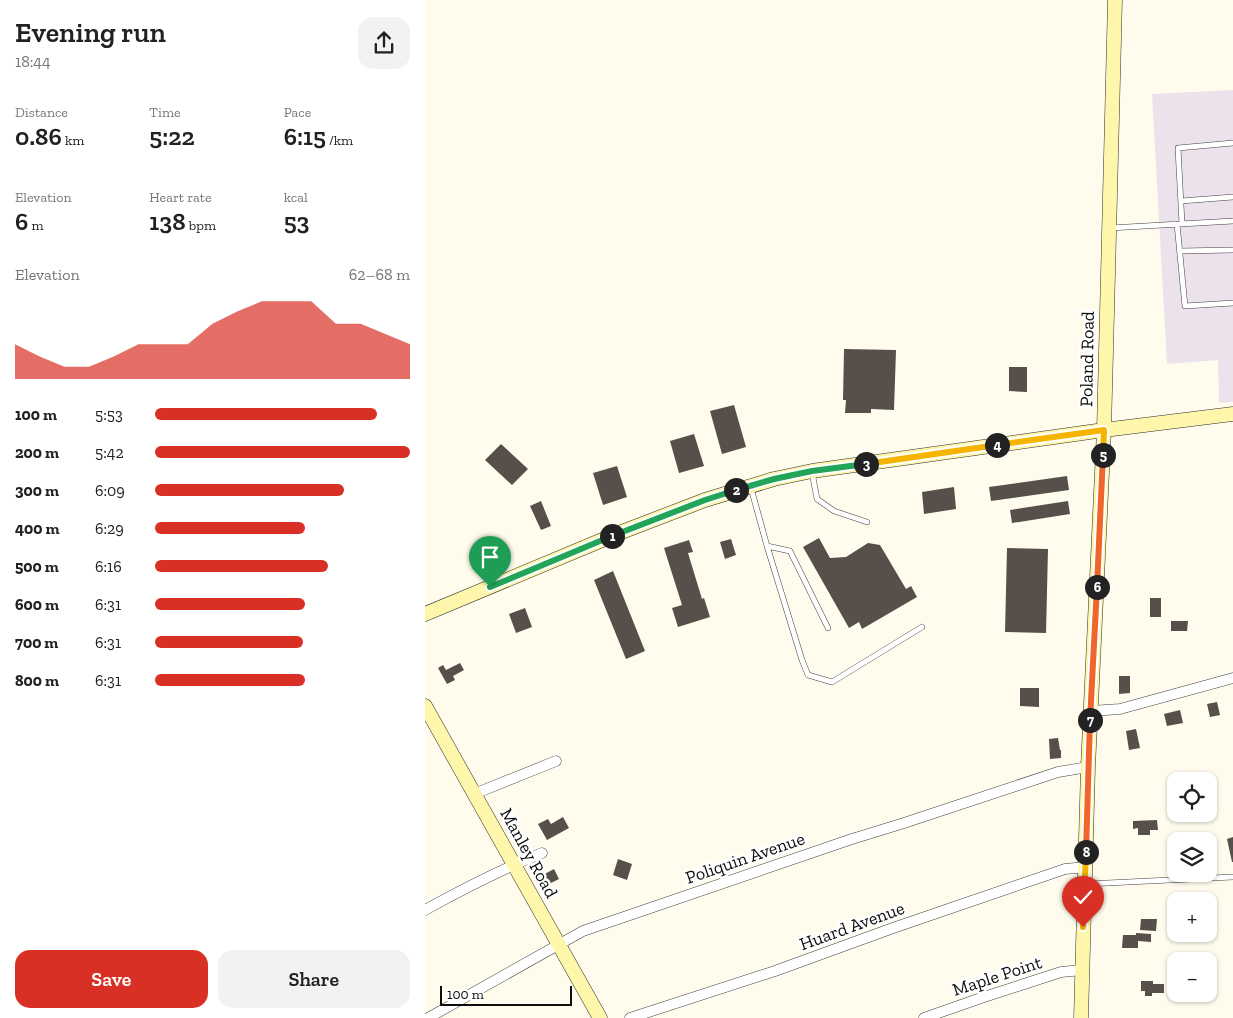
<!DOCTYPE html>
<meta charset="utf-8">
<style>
:root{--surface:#fff;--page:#f2f2f2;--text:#202124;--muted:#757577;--accent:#d93025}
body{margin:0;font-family:"Zilla Slab",serif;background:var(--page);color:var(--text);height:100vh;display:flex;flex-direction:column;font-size:19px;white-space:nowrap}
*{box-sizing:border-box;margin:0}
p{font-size:16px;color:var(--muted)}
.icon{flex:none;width:28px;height:28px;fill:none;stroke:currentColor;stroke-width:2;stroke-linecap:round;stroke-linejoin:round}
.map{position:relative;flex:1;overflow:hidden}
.sheet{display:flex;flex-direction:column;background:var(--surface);width:425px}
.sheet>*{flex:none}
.tools{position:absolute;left:742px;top:772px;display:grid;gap:10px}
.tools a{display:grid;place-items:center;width:50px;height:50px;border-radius:10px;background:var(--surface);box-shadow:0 1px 4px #0004;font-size:25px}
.scale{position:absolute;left:15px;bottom:12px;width:132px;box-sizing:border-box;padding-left:5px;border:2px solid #0d0d0d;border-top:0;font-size:14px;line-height:18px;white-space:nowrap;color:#0d0d0d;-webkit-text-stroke:4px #fff;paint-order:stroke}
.pin{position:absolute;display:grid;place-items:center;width:42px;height:42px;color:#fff;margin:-51px -21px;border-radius:50% 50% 50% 0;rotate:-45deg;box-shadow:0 0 5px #0007}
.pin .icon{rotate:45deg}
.km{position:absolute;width:25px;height:25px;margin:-12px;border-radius:50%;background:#222;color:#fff;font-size:14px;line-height:25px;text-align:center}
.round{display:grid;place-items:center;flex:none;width:52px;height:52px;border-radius:15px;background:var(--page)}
.overview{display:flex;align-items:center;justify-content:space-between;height:85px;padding:0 15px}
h1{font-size:28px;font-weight:600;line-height:38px}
.metrics{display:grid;grid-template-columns:repeat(3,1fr);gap:8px;height:85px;padding:5px 15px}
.metrics div{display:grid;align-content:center}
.metrics b{font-size:25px;font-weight:600}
.metrics small{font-size:14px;font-weight:400}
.metrics p{font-size:14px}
.chart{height:140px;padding:10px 15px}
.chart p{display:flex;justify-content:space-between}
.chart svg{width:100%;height:90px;margin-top:5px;fill:var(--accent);opacity:.7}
.button{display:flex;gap:10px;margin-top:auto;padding:10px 15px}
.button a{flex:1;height:58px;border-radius:15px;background:var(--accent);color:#fff;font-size:20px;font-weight:600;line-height:58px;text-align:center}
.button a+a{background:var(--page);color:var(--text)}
ul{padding:0 15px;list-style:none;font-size:16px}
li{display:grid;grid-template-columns:80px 60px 1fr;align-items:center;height:38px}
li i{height:12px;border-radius:6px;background:var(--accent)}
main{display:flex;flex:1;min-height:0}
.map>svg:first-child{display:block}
.industrial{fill:#ebe2ec}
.building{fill:#564f4a}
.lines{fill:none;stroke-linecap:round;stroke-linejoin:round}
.lane-casing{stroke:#404040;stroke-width:6}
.street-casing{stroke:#404040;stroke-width:11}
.secondary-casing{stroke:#2f2f2f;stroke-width:15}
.lane{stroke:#fff;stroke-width:5}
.street{stroke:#fff;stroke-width:10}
.secondary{stroke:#fdf6ab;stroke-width:14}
.split-1-casing{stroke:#fff;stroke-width:10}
.split-2-casing{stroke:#fff;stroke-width:10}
.split-3-casing{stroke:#fff;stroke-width:10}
.split-4-casing{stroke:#fff;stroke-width:10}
.split-5-casing{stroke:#fff;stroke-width:10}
.split-6-casing{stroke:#fff;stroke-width:10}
.split-7-casing{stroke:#fff;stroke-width:10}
.split-8-casing{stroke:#fff;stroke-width:10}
.split-9-casing{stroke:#fff;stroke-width:10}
.split-1{stroke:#22a559;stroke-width:6}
.split-2{stroke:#22a559;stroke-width:6}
.split-3{stroke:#22a559;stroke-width:6}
.split-4{stroke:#f5b400;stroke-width:6}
.split-5{stroke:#f5b400;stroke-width:6}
.split-6{stroke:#f0652b;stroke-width:6}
.split-7{stroke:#f0652b;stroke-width:6}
.split-8{stroke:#f0652b;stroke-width:6}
.split-9{stroke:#f5b400;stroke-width:6}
.labels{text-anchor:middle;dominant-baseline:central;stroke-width:5;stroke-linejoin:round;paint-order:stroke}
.street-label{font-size:18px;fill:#0d0d0d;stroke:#fff}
</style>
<main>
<section class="sheet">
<div class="overview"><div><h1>Evening run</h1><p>18:44</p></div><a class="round"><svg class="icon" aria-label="share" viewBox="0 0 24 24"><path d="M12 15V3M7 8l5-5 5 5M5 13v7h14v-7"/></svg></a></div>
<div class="metrics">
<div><p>Distance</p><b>0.86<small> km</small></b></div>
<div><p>Time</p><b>5:22</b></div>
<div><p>Pace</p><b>6:15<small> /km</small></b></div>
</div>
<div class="metrics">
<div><p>Elevation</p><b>6<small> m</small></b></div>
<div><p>Heart rate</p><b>138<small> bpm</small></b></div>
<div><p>kcal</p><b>53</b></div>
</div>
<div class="chart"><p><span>Elevation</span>62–68 m</p>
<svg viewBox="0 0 160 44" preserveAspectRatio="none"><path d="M0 44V27L10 33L20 38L30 38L40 33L50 27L60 27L70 27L80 17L90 11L100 6L110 6L120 6L130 17L140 17L150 22L160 27V44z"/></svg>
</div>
<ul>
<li><b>100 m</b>5:53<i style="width:87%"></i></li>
<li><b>200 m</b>5:42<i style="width:100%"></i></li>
<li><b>300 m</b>6:09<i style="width:74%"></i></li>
<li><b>400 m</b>6:29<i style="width:59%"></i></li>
<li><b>500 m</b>6:16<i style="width:68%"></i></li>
<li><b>600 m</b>6:31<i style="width:59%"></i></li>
<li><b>700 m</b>6:31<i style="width:58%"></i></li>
<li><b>800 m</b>6:31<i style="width:59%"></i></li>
</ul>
<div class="button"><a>Save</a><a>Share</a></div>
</section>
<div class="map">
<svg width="808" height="1018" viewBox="0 0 808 1018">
<rect width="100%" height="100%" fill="#fffcee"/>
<path class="industrial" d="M808,90V402L794,403L793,360L742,364L727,94Z"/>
<path class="building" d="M419,349L471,350L469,410L446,409V413H420L421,400H418Z
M584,367H602V392L584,391Z
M309,405L321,447L297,454L285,411Z
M269,434L279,466L254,473L245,441Z
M76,444L103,469L87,485L60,460Z
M192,466L202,497L178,505L168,473Z
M642,476L644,490L566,501L564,487Z
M529,487L531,509L499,514L497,492Z
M116,501L126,526L116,530L105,506Z
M643,501L645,514L587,523L585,510Z
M394,538L405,558L421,557L443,543L455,545L481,589L486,586L492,597L437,629L434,622L424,628L378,547Z
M306,539L311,555L300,559L295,542Z
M264,540L268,552L263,553L277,599L279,598L285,617L253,627L247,608L257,605L239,548Z
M582,548L623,549L621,633L580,632Z
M188,571L220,651L201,659L169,580Z
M725,598H736V617H725Z
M100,608L107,627L91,633L84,614Z
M746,621H763L762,631H746Z
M35,663L39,670L28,676L30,680L22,684L13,668L18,665L21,670Z
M694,676H705V693L694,694Z
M595,688H614V707L595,706Z
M792,702L795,715L785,717L782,704Z
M755,710L758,723L742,726L739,714Z
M711,729L715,748L704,750L701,731Z
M633,738L635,750H636V758L625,759L624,739Z
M138,817L144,828L122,840L113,824L123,819L126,824Z
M732,820L733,830H725V835H713V828L708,829V821Z
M808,837V862H807L802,839Z
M193,859L207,864L202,880L188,875Z
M129,869L134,879L118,887L114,877Z
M716,919H732L731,931L715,930Z
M711,933L726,934V942L713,941V948H697L698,935H711Z
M716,981H728V984H739V993H727V996H720V991H716Z"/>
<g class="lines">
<defs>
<path id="lane" d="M756,201L808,197
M752,224L760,306L808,303
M757,224L753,148L808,143
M685,228L808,221
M755,251L808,250
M387,472L392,499L409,511L442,522
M326,488L342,546L377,660L383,675L407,682L497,627
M342,546L365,551L403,628
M661,884L808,877"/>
<path id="street" d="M666,711L695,709L808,678
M49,794L131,761
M0,910C38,889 77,869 117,853
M3,1018L158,931L427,839L479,823L633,772L663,767
M205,1018L350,971L468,928L640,869L661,867
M499,1018L556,998L636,972L657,970"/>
<path id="secondary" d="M0,614L194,533L280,500L349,479L387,471L679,430L808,414
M0,706L175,1018
M656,1018L663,767L679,430L690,0"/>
</defs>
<use href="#lane" class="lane-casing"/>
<use href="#street" class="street-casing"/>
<use href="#secondary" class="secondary-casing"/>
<use href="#lane" class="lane"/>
<use href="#street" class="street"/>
<use href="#secondary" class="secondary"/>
</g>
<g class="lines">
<defs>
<path id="split-1" d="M65,587L187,536"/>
<path id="split-2" d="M187,536L280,500L311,490"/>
<path id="split-3" d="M311,490L349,479L387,471L441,464"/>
<path id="split-4" d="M441,464L572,445"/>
<path id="split-5" d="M572,445L679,430L678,455"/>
<path id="split-6" d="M672,587L678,455"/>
<path id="split-7" d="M665,720L672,587"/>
<path id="split-8" d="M661,852L665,720"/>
<path id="split-9" d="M658,927L661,852"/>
</defs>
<use href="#split-1" class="split-1-casing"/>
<use href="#split-2" class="split-2-casing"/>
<use href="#split-3" class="split-3-casing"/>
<use href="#split-4" class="split-4-casing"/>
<use href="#split-5" class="split-5-casing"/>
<use href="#split-6" class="split-6-casing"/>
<use href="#split-7" class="split-7-casing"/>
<use href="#split-8" class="split-8-casing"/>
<use href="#split-9" class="split-9-casing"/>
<use href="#split-1" class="split-1"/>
<use href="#split-2" class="split-2"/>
<use href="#split-3" class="split-3"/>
<use href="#split-4" class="split-4"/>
<use href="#split-5" class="split-5"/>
<use href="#split-6" class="split-6"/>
<use href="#split-7" class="split-7"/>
<use href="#split-8" class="split-8"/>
<use href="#split-9" class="split-9"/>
</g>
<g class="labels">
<g class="street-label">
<text transform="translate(662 359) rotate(-89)">Poland Road</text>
<text transform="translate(104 853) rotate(61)">Manley Road</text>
<text transform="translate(320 858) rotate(-19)">Poliquin Avenue</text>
<text transform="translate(427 926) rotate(-20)">Huard Avenue</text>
<text transform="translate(572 976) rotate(-18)">Maple Point</text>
</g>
</g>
</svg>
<div class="tools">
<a><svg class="icon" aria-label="locate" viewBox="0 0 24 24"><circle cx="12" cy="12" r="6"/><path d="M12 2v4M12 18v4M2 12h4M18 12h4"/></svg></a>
<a><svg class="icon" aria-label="layers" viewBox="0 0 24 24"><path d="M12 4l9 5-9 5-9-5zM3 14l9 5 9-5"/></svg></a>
<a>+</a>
<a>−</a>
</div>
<div class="scale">100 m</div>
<div class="pin" style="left:65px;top:587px;background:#1e9e55"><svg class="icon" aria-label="arrive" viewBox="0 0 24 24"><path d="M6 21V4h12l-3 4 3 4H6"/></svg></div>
<div class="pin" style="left:658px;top:927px;background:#d93025"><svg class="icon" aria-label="check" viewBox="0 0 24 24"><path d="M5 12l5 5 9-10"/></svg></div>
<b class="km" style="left:187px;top:536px">1</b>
<b class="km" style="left:311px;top:490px">2</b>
<b class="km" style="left:441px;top:464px">3</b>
<b class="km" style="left:572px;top:445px">4</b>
<b class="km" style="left:678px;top:455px">5</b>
<b class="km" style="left:672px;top:587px">6</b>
<b class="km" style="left:665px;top:720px">7</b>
<b class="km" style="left:661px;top:852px">8</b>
</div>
</main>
